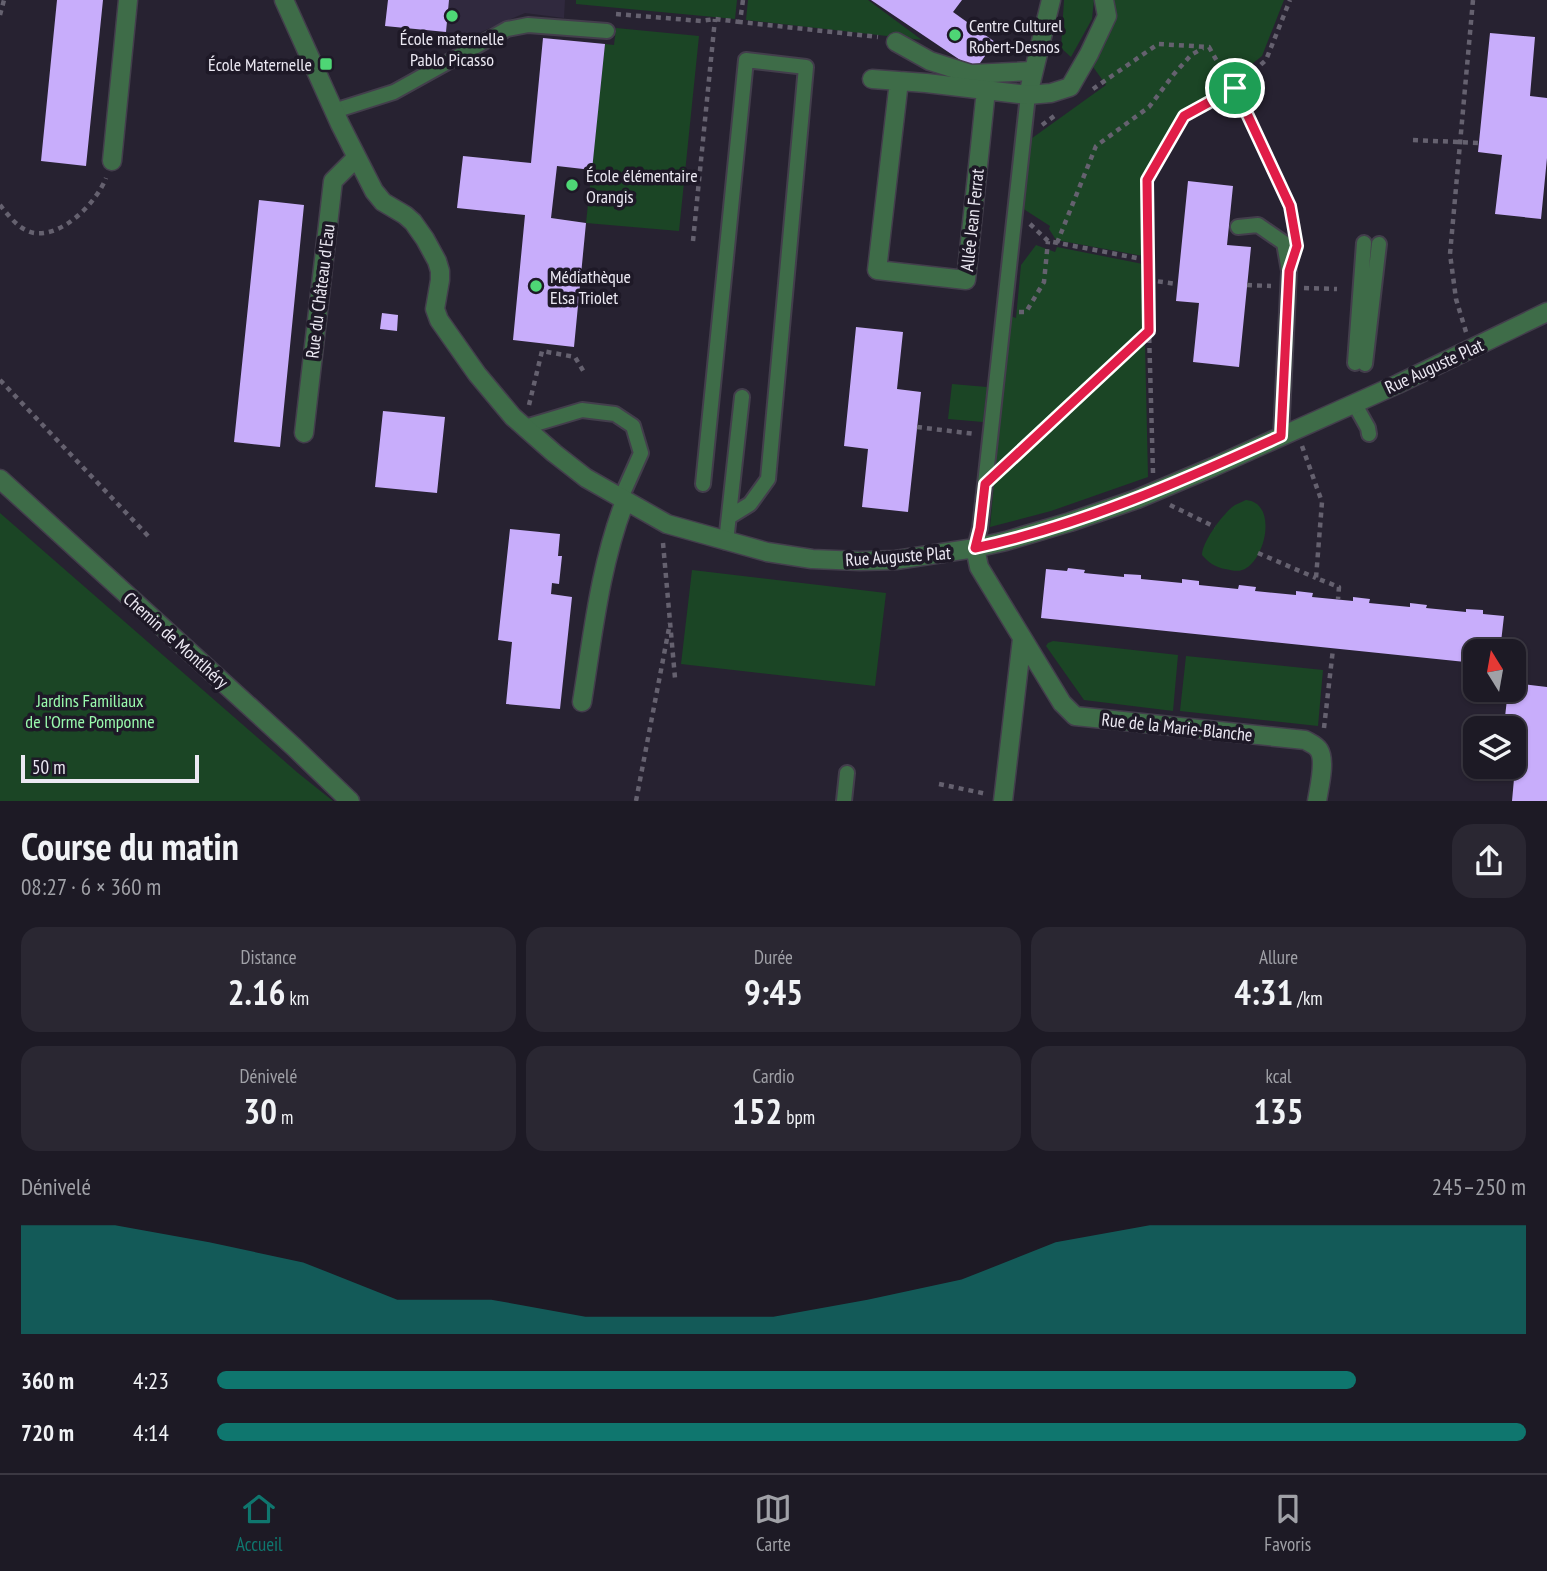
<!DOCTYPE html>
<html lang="fr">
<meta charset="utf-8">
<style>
:root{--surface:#1d1a25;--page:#2a2732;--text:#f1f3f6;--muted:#a0a1a7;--line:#3b3842;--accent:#0f766e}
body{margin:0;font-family:"PT Sans Narrow",sans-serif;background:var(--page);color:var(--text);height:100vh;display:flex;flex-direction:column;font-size:26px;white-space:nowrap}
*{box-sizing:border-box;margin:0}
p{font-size:23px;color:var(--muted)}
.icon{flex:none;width:38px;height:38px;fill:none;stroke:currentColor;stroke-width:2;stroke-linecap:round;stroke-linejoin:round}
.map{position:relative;height:801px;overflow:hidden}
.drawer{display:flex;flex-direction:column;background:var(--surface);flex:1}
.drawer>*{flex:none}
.needle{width:46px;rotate:349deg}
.controls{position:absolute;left:1463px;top:639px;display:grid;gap:14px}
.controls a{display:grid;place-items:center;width:63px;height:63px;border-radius:14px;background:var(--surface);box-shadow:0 2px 5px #0004,0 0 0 2px var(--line);font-size:35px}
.scale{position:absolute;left:21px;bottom:18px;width:178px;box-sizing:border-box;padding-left:7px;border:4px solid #ece9f3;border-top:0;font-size:19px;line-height:24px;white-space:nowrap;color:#ece9f3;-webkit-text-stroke:5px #1e1927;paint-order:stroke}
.pin{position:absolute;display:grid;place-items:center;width:60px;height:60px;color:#fff;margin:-30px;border:4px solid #fff;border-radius:50%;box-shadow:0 2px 7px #0007}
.round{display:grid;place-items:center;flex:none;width:74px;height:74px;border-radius:21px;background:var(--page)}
.head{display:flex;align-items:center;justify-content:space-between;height:119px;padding:0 21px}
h1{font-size:38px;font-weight:600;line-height:52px}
.figures{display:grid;grid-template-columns:repeat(3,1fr);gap:10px;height:119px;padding:7px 21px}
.figures div{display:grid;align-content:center;border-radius:18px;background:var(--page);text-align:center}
.figures b{font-size:35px;font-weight:600}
.figures small{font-size:19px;font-weight:400}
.figures p{font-size:19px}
.chart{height:196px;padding:14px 21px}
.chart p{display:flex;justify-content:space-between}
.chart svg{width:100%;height:126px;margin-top:7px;fill:var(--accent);opacity:.7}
ul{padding:0 21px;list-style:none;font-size:23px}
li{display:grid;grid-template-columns:112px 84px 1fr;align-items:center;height:52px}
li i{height:18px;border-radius:9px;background:var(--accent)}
.menu{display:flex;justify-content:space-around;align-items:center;height:98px;border-top:2px solid var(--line);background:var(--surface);font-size:19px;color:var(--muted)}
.menu a{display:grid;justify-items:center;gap:4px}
.menu .current{color:var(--accent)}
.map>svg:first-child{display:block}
.built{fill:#30293e}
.green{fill:#1b4525}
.building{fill:#c8adfb}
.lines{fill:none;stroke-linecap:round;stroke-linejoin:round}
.service-casing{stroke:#433e4c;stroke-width:18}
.pedestrian-casing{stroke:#433e4c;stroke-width:21}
.minor-casing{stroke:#433e4c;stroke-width:21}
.path{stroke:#65616f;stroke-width:4.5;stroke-dasharray:5 5;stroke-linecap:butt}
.service{stroke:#3e6c48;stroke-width:14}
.pedestrian{stroke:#3e6c48;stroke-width:18}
.minor{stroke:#3e6c48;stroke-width:18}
.route-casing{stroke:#fff;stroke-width:14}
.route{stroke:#e11d48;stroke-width:9}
.poi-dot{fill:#4ed675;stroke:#1e1927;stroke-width:2.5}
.labels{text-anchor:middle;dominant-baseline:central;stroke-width:7;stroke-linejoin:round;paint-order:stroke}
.poi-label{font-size:18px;fill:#ece9f3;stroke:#1e1927;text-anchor:start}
.street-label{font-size:18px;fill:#ece9f3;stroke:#1e1927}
.park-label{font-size:18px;fill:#99faad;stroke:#1e1927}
</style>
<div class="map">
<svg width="1547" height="801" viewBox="0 0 1547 801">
<rect width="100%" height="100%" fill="#272231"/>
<path class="built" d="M388,0H565L564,18L525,13L474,35L385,26Z"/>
<path class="green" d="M576,0H737L735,19L576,4Z
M748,0H868L922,40L746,20Z
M1064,0H1094L1092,19L1071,57L1061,48Z
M1114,0H1284L1262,56L1217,92L1183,113L1141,180L1143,256L1056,240L1049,229L1050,226L1022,208L1028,141L1106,85L1091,64L1112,29Z
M616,28L699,36L679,231L586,223L605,44L614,45Z
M1036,245L1055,252L1057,247L1143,264L1145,329L995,471L1011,316L1016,318L1021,265Z
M1145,343L1148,477L1051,511L990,527L994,484Z
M952,384L987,387L983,422L948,419Z
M1246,500C1279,503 1265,563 1242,570C1237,572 1231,570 1225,569C1215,567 1209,563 1202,555C1202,542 1224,512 1235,505C1239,503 1242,502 1246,500Z
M0,513L298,773L333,801H0Z
M692,570L886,593L875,686L681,664Z
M1053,641L1178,655L1173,711L1084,700L1046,646L1048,643Z
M1186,656L1323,670L1318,726L1180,711Z"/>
<path class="building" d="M57,0H103L86,166L41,161Z
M388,0H449L446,32L385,26Z
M871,0H962L953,12L995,42L975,70Z
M1490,33L1535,37L1530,96L1547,98V158L1541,219L1495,214L1502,155L1478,152Z
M543,38L605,44L592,170L557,166L551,218L586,223L574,347L513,340L525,215L457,208L463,156L531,163Z
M1188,181L1233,186L1227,245L1251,247L1239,367L1193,362L1199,303L1176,301Z
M259,200L304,205L280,447L234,442Z
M382,313L398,315L397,331L380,329Z
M856,327L903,332L897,389L921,392L908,512L862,507L868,449L844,446Z
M383,411L445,417L437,493L375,487Z
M510,529L560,534L558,556H562L559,584L552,583L551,594L572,597L560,709L506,704L512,642L498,640Z
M1068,568L1085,570L1084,573L1124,577V574L1141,575V579L1182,583V579L1199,581V585L1238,589L1239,585L1256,587L1255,591L1296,595V591L1313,593L1312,597L1353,601V597L1370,599L1369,603L1410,607V603L1427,605L1426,608L1466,612V609L1483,610V614L1504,616L1500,651H1475V663L1041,618L1046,569L1067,571Z
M1514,683L1547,687V801H1512L1514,779L1483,776L1484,766H1514V734L1516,735L1518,718L1505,717L1508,690H1514Z"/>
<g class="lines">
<defs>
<path id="service" d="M334,111L394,92L507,29L528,25L607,31
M1238,227L1258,225L1284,243L1289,271L1281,436
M1355,363L1364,243
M1365,364L1379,244
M1354,403L1368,428L1369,434
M525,427L582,410L615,414L633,426L641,453L621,498
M703,484L746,60L806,67L768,479L750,504L729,517
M726,542L742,397
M975,548L980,528L985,484L1028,95
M844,801L847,773"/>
<path id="pedestrian" d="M896,42L930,61L971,74L1032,71
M1028,95L1051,0"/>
<path id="minor" d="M284,0L340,124L374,191L383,202L405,215L413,222L425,239L437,261L440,271V280L435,309L439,320L477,374L513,417L554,453L586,478L667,524L767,552L812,559L860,561L896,560L975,548L1006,541L1070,522L1137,499L1213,467L1398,384L1547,312
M872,79L926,83L1028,95L1051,93L1070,87L1089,54L1107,16L1104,0
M899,81L877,270L966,280L986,90
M112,161L128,0
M304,433L333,181L356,158
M0,479L294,747L350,801
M975,548L979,567L1062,703L1075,716L1305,740C1310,743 1316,745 1319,750C1326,761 1319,788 1317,801
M582,702C593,634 600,565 625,501
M1003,801L1022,639"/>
</defs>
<use href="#service" class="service-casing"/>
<use href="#pedestrian" class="pedestrian-casing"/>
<use href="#minor" class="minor-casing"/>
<path class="path" d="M743,0L740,22L878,37
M616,14L701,21L715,19L740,22
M0,15L4,0
M1093,89L1158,44L1209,47L1228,81L1235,88L1290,207L1294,227
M1042,125L1057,114
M1413,140L1479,143
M0,205C9,216 19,230 34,233C63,237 96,203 106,178
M1030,224L1048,241L1147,260
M693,241L715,19
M1057,243L1096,146L1149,107L1174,74L1191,55L1203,48
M1148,280L1177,284
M1247,285L1271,286
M1304,288L1337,289
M1019,312H1026L1044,282L1048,241
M1466,332L1456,299L1450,254L1473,0
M0,380L150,538
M529,405L542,351L575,357L585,374
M917,427L975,434
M1302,446L1322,502L1316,578L1339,587L1338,599
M1007,464L1149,332
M1153,473L1147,260V180L1184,116L1235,88L1266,60L1290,0
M1170,505L1215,527
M663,543L675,678
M1258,553L1316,578
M1324,728L1333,649
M939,784L987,794
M636,801L670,623"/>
<use href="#service" class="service"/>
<use href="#pedestrian" class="pedestrian"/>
<use href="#minor" class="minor"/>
</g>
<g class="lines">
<defs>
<path id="route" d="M1235,88L1290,206L1297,246L1289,271L1281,436C1182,481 1082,525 975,548L980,528L985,484L1149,331L1147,180L1184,116Z"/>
</defs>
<use href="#route" class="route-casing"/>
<use href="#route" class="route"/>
</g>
<g class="poi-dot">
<circle cx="452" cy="16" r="7"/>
<circle cx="955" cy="35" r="7"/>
<rect x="319" y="57" width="14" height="14" rx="3.5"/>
<circle cx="572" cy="185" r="7"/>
<circle cx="536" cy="286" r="7"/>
</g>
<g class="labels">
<g class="poi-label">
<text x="969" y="25">Centre Culturel<tspan x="969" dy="21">Robert-Desnos</tspan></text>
<text x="452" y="38" text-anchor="middle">École maternelle<tspan x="452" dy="21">Pablo Picasso</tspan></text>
<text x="312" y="64" text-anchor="end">École Maternelle</text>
<text x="586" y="175">École élémentaire<tspan x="586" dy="21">Orangis</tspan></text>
<text x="550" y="276">Médiathèque<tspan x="550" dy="21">Elsa Triolet</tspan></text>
</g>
<g class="street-label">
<text transform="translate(972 220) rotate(-84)">Allée Jean Ferrat</text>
<text transform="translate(320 291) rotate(-83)">Rue du Château d'Eau</text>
<text transform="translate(1434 366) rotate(-25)">Rue Auguste Plat</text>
<text transform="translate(898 556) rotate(-4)">Rue Auguste Plat</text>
<text transform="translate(176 640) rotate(42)">Chemin de Montlhéry</text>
<text transform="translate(1177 727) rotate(6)">Rue de la Marie-Blanche</text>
</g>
<g class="park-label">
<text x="90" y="700">Jardins Familiaux<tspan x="90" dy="21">de l’Orme Pomponne</tspan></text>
</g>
</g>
</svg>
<div class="controls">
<a><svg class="needle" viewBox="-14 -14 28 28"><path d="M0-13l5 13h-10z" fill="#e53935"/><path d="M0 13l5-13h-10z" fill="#a0a1a7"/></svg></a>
<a><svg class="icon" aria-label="layers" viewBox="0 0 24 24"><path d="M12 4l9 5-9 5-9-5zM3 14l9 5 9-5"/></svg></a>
</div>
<div class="scale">50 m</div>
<div class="pin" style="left:1235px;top:88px;background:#1e9e55"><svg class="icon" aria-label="arrive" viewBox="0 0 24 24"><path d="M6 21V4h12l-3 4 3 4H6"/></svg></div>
</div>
<section class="drawer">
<div class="head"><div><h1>Course du matin</h1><p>08:27 · 6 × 360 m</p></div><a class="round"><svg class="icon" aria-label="share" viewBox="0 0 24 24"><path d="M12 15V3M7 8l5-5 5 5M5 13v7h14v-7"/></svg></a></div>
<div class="figures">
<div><p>Distance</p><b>2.16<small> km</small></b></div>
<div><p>Durée</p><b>9:45</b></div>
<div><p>Allure</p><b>4:31<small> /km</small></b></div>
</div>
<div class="figures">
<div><p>Dénivelé</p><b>30<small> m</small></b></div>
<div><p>Cardio</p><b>152<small> bpm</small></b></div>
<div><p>kcal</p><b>135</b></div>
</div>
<div class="chart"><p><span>Dénivelé</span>245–250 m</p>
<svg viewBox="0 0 160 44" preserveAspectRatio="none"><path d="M0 44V6L10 6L20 12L30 19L40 32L50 32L60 38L70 38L80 38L90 32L100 25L110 12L120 6L130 6L140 6L150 6L160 6V44z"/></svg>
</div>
<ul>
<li><b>360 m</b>4:23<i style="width:87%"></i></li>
<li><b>720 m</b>4:14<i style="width:100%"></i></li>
</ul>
</section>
<nav class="menu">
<a class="current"><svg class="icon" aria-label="home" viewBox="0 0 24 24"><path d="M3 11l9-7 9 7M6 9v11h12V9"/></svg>Accueil</a>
<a><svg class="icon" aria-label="map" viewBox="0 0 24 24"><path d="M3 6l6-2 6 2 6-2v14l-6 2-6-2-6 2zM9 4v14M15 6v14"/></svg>Carte</a>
<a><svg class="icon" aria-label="saved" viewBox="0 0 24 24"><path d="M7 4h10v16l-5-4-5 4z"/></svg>Favoris</a>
</nav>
